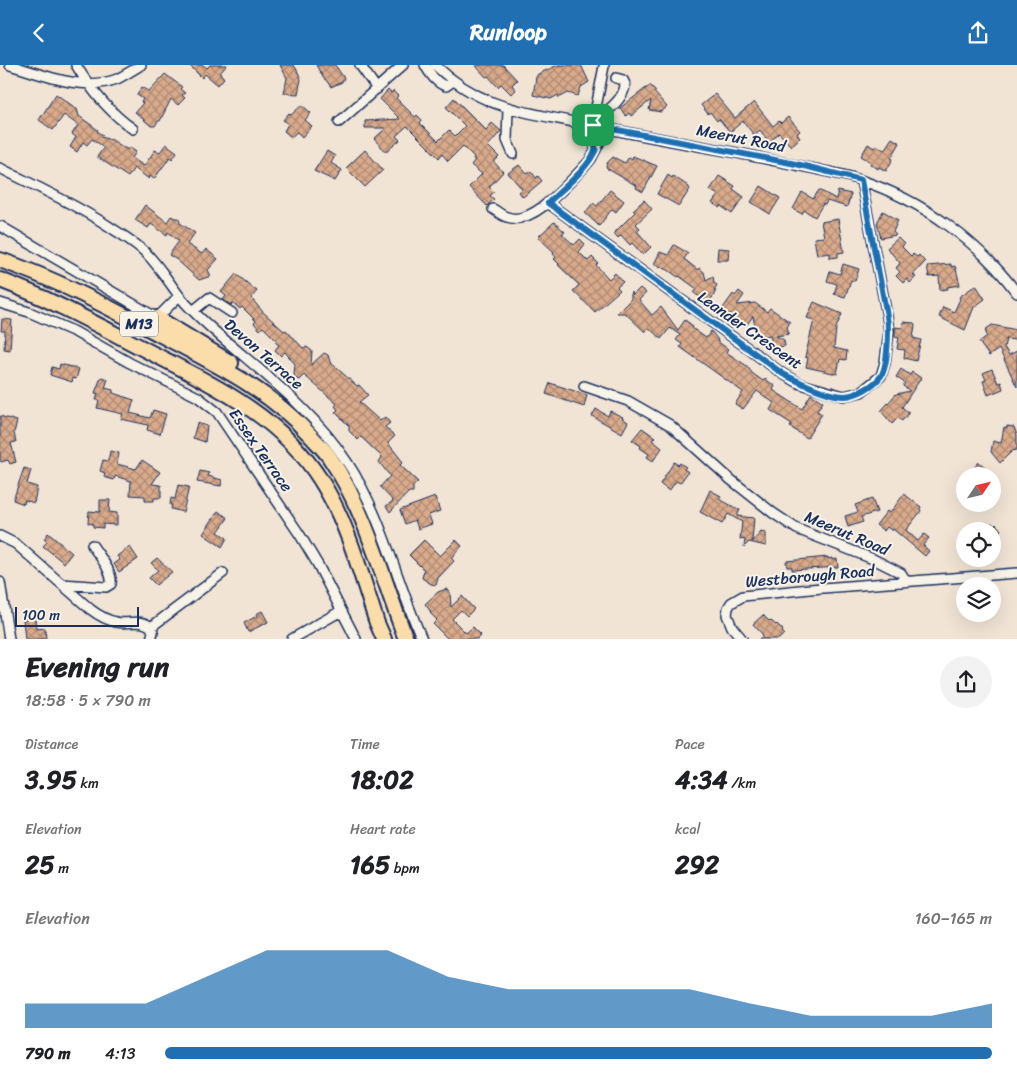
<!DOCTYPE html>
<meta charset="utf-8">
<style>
:root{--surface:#fff;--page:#f2f2f2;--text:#202124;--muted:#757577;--accent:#1f6fb2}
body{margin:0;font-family:Sriracha,sans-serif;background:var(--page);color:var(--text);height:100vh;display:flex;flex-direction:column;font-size:19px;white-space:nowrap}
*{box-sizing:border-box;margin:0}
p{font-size:16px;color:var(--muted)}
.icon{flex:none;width:28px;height:28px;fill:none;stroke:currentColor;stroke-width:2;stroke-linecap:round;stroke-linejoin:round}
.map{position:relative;height:574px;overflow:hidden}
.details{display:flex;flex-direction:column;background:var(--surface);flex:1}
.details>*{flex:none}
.needle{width:32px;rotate:55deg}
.tools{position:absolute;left:956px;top:402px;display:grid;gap:10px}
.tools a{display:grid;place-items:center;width:45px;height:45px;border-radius:50%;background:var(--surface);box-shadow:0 5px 20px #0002;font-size:25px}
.scale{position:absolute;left:15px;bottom:12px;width:124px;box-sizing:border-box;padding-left:5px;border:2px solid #1b2f5e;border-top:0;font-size:14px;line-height:18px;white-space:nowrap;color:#1b2f5e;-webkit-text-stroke:4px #f7f3e8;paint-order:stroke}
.pin{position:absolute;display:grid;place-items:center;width:42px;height:42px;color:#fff;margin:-21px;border-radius:10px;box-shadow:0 2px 8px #0006}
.round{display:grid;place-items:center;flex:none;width:52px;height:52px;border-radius:26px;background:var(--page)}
.headline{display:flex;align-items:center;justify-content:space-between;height:85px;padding:0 25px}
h1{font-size:28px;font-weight:700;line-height:38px}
.metrics{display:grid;grid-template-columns:repeat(3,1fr);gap:8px;height:85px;padding:5px 25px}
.metrics div{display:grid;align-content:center}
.metrics b{font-size:25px;font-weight:700}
.metrics small{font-size:14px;font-weight:400}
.metrics p{font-size:14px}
.chart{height:140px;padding:10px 25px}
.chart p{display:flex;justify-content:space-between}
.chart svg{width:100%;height:90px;margin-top:5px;fill:var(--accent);opacity:.7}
ul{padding:0 25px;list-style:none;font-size:16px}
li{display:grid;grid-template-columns:80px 60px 1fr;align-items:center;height:38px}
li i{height:12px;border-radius:6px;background:var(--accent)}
header{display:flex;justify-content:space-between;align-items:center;height:65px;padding:0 25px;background:var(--accent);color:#fff;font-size:22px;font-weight:700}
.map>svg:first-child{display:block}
.building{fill:url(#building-cross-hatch);stroke:#1b2f5e}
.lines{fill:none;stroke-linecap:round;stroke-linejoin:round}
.minor-casing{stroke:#1b2f5e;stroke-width:12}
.highway-casing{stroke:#1b2f5e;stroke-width:18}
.minor{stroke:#f7f3e8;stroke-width:9}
.highway{stroke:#fbddab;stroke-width:14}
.route-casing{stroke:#fff;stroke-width:10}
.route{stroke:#1f6fb2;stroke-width:6}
.labels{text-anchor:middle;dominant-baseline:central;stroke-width:4;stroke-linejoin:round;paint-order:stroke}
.shield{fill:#f7f3e8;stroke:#5d6a87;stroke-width:1}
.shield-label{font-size:15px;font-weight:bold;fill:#1b2f5e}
.street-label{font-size:16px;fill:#1b2f5e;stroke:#f7f3e8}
</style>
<header><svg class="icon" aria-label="back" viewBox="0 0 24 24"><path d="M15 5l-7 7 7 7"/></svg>Runloop<svg class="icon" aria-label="share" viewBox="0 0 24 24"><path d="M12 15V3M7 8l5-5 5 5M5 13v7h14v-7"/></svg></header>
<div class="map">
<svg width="1017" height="574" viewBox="0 0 1017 574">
<defs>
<pattern id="building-cross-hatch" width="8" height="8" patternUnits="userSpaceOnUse" patternTransform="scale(1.25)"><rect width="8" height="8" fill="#d9aa8b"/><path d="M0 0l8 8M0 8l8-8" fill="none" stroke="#af8b75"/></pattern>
</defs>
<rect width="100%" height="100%" fill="#f1e4d5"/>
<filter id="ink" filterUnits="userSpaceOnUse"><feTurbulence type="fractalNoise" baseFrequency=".02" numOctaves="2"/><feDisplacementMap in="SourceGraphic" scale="10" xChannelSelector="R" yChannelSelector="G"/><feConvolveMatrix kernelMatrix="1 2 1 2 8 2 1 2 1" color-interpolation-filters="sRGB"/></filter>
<g filter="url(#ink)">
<path class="building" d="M189,0H203L207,3L210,0H227L220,8L224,13L218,20L205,9L202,13Z
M280,0H293L296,3L301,14L298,29L284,28L287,13Z
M316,0H335L344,13L342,17L331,22L326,15L324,14Z
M475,0H503L517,15L512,20L516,25L511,29L501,19L498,22L488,11L486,12Z
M558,0H581L589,17L581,22L578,31L568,28L559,33L558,30L551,34L533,30L536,12L538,9Z
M165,9L182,22L180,24L185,28L182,30L185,33L178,40L171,34L160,56H158L155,61H151L135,47L143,38L141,37L143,34L137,30L142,22L149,26Z
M650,20L656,26L654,27L667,42L661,47L649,45L651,35L631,51L629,48L626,51L620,43Z
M388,25L391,28L393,26L398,31L396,33L415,52L417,50L422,55L420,58L438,76L449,65L455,71L465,61L446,42L454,33L486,65L492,58L501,66L488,81L499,92L494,97L503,107L489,122L494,127L490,131L494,134L487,141L469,122L482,109L471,100L475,95L473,94L474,92L463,81L448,96L442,89L439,93L407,61L396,71L400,75L386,87L374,74L386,63H365V56L400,54L380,34Z
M56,29L77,44L79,51L98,65L97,66L103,70L101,72L112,75L128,85L130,82L136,87L132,93L144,101L155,85L160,87L166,79L177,87L172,94L170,92L154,114L150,111L149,114L134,103L128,112L97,92L104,82L92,74L87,80L83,77L77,87L70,82L76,72L72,69L78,60L64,50L53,65L39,55Z
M715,29L735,53L754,37L773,61L779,56L781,58L788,52L800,66L797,69L800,73L791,81L779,68L769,77L760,65L754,70L743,56L730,67L719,54L717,56L710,47L708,49L701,40Z
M302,40L311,48L305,55L312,61L302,72L297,67L291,72L284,66L288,59L283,55L289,48L291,50Z
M892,73L900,78L891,93L893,94L886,106L879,102L878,104L870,99L871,97L861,91L868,79L874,83L876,80L884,85Z
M365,85L383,105L365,122L346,103Z
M327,86L335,91L331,98L342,105L335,116L314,106Z
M633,91L657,101L643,127L636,123L637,121L606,103L607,98L613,92L625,98L629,92L632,94Z
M519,100L527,109L531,106L536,113L538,111L542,116L523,132L519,127L522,124L508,108Z
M668,110L672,113L673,111L688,121L690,124L679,141L657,129Z
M719,111L735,121L733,124L744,132L732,149L721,141L720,143L712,138L718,130L710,125Z
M761,121L780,133L770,149L751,137Z
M610,125L624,136L616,147L612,144L599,161L585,148L593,138L597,141Z
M819,125L836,134L838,126L851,129L847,142L827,136L825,140L823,139L815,152L804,145L802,149L793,144L802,127L813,134Z
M644,135L652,144L636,159L640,163L637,166L651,182L643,190L632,178L630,180L621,170L618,173L614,168L635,147L633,145Z
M145,140L167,157L171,151L175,153H179L180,158L195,168L187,179L202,189L206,184L218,194L208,205L211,211L199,215L177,195L169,190L179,176L168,167L167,170L151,159L148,163L135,155Z
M883,146L898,155L893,167L896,170L881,173L877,158Z
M838,154L844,187L838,188V192L830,193V188L817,190L814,173L824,172L821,157Z
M554,157L565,167L562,169L574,180L580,174L585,179L579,187L588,196L592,192L598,198L596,200L609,214L615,208L623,217L617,222L620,225L595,247L573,226L579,220L558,200L559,199L554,194L556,192L553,189L554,187L538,172Z
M898,173L904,179L902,182L911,191L913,189L917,192L919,190L925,197L913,210L916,212L910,218L907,214L903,218L896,211L900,207L896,203L900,198L887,183Z
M674,180L688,188L684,194L698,205L699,203L704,207L706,215L713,211L714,218L717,220L714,225H716L713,232L707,237L694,228L697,224L679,211L678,212L668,205L654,199L660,187L668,190Z
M718,183L729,184L728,195H717Z
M843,199L859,204L855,216L851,215L845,232L834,229L837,219L827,216L830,206L840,209Z
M951,199V202L955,201L956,204L960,220L947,222L948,224L940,225L939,211L929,212L927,201Z
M236,209L257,226L251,233L263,247L284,266L286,265L303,283L307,282L312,286L311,300L324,288L328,290L330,297L357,321L359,320L368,330L359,337L380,356L385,352L390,358L385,362L395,371L388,378L403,397L400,400L418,417L413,421V427H409L390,447L386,441L393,436L380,422L390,411L379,397L382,392L361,372L358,375L349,366V361L335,347L338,345L335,341L337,339L304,310L299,315L295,313L294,309L295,299L285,287L281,291L275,285L279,280L275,277L277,276L263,262L260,265L254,258L256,256L242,242L240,244L233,238L231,240L223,235L226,231L221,227Z
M976,220L985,234L974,242L965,265L939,252L943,242L954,247L960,234L959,232Z
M640,223L646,228L639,235L652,250L661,242L678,265L685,255L693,261L692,263L706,273L711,266L718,275L717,276L728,284L726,287L747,301L752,308L763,316L765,314L775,321L773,325L802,344L811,329L823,337L817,346L822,349L807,373L790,362L792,359L770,345L774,338L757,326L743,344L735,339L743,327L680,282L682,279L676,275L680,270L670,263L661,274L649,263L645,267L625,248H617L631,234V227L633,230Z
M739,226L744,230L737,240L755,238L767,247L770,243L790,257L787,262L789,269L776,271L784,275L785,281L773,283L770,270L757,273L753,251L746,261L729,248L727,251L721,246L733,229L735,231Z
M814,237L842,249L836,263L834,283L847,286L846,295L840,294L837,309L806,302L808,293L805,292L814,255L807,253Z
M2,254L12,255L10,285L4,284L5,266H1Z
M903,257L914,258L915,260L913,273L921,275L916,296L904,293L905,285L897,284L899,273L895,272V262L902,263Z
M992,260L1017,265L1016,275L1006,274L1004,282L1009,290L1017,286V322L999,284L989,291L979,277L987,271L985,265Z
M60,299L79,304L76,314L73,313L72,317L50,310L52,302L59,304Z
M901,304L910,310L912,307L921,313L902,342L909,348L902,356L898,353L892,359L881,346L896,329L910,326L903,321L905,318L896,312Z
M992,304L998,318L1001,317L1003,324L988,330L983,316L986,315L983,308Z
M101,312L108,314L105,323L113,325V328L134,335L130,348L150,353L153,345L166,349L160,369L147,365L148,360L121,354L123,349L97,343L99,335H96L98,329L95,328Z
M550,318L587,330L584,342L546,329Z
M596,344L608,351L610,346L623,352L622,353L628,357L622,368L592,351Z
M0,351L17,356L14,368L16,377L11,378L16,397L10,399L8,395L1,397L0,393Z
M197,358L207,361L205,377L193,373Z
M1007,361L1014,362L1017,370V385L1012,386L1000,398L991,387L993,376L1001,378L1004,362L1007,363Z
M642,363L655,372L652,375L662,383L653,396L647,392L649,389L640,383L641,381L632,375Z
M110,386L119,388L117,399L136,404L142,395L160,407L152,419L161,420V433H154V436H145V431L130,430L131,416L115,411L114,415L104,412L105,408L100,406L103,395L108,396Z
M674,397L678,400L680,398L686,402L684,404L688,407L680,418L676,416L669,426L660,419Z
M979,397L985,402L987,408L984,411H969L975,405L973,404Z
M24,403L31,405L27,419L37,422L34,438L25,435L24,439L13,435Z
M200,406L209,408L208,411L222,415L221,421L197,417Z
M178,420L189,422L183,447L171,444L172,440H170L171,433L175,434Z
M710,425L721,431L719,434L740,445L737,451L754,453L752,477L761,467L766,468V481L749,477L744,482L745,475L740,474L742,457L728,449L722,459L700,447Z
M904,429L921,442L920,444L921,446L906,465L918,476L924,469L929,473L923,480L929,486L925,491L893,464L892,466L887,462L884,466L876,460L887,446L890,448Z
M435,432L440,446L429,450L432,459L418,464L415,455L405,459L400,445Z
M872,434L877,447L861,452L863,457L848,462L845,451L858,447L855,440Z
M100,435H110L109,447L117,448V460L103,459V463L93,462V459L88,458L89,446L100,447Z
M218,446L228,453L218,467L227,473L222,482L203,469Z
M989,458L990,459L992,458L995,461L996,459L1001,465L996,470L992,466H982L979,462Z
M48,468L72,488L64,498L43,481L47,477L44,474Z
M424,475L440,491L456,475L462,481L451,493L454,496L438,513L436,520L431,519L422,513L424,505L409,490Z
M130,482L138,494L119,507L114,499L120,495L117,491Z
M828,492V494L832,493V495L837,494L838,502L792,505V502H787L786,496Z
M157,493L172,507L156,520L149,513L158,505L151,498Z
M446,524L450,527L451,542L462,531L474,544L467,551L461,545L452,554L466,568L473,562L481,570L477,574H448L433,559L437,555L430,548L431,547L425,539L438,527Z
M262,546L268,557L248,567L244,558L257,551L256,549Z
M763,550L769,556L770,555L776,560L777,559L783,565L782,566L784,569L779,574H759L763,570L753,559Z
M35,553L36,564L45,563L46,574H25L23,554Z"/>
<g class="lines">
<defs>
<path id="minor" d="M10,0C44,10 82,27 117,14C125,10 133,5 141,0
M76,0C91,25 109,47 133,64
M360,0L377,24
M425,0C429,8 437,19 446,21L453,16
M435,0C480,43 521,46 579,58C633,69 688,79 742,89C768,94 794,100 820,105C833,108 847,110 860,115C922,135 978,176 1017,228
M508,43L507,75L513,89
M594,56C605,48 625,34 625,19L623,15L616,13
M339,57L403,0
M593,58L604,1
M586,59L596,84
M0,103C37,122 75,139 110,162C122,170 136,178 146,188C160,202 169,218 181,233C190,244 200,253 210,262C258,305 311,342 347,397C382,450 396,515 422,574
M548,138L783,309L801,319L844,331L861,327L881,311L885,298L889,266L887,251L861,115
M493,144C497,146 502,151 507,152C533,162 569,117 586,100L591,94L607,63
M0,161L157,253L179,231
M0,238L29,247L75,267L130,298L198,332L217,347L300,470L318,500L356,574
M193,246L209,233L232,248
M584,321L628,336L670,360L730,414L773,448L797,464L873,494L901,508L906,516
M0,471L16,479L90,544C98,550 106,555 116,557C128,560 141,553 151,562
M0,517L9,574
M62,519L106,522L111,519C113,506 99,491 92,480
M151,562L223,508
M151,562L153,567L151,574
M292,574L341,546
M742,574L732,562L727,550L728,543L731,538L743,531L810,524L1017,508"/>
<path id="highway" d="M0,195C56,214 108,242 161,270C215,299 268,324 310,370C317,378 325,385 330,393C367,448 382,513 406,574
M0,215C48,233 94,258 140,282C207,317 278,348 320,414C348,458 361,510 377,558L384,574
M157,253L231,298"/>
</defs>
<use href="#minor" class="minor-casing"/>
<use href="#highway" class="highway-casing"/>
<use href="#minor" class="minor"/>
<use href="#highway" class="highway"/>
</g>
</g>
<g class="lines" filter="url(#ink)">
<defs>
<path id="route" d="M586,59L796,99L861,115L887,251C889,263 888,301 881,311C874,321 856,331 844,331C829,331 797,316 783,309L548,138C563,123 588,104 596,84Z"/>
</defs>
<use href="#route" class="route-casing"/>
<use href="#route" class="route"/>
</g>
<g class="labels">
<rect class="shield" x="120" y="246.5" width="38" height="25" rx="4"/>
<g class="shield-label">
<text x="139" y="259">M13</text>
</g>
<g class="street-label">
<text transform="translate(741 73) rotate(11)">Meerut Road</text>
<text transform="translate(750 265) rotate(35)">Leander Crescent</text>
<text transform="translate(264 289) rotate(41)">Devon Terrace</text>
<text transform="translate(261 385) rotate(55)">Essex Terrace</text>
<text transform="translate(847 468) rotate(23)">Meerut Road</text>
<text transform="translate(810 511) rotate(-5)">Westborough Road</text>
</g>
</g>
</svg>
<div class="tools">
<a><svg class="needle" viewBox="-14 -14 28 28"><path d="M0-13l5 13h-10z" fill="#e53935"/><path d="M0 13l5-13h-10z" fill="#757577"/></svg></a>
<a><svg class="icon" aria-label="locate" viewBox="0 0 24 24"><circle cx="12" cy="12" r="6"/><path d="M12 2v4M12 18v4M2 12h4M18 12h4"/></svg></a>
<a><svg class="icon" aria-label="layers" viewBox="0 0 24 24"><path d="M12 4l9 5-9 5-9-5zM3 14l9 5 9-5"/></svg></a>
</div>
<div class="scale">100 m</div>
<div class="pin" style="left:593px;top:60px;background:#1e9e55"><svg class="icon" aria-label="arrive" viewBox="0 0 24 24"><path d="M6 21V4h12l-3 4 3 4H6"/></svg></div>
</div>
<section class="details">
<div class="headline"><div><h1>Evening run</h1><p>18:58 · 5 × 790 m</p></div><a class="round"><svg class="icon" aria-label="share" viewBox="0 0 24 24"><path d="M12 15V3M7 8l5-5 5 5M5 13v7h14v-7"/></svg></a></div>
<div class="metrics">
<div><p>Distance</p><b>3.95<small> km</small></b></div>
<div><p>Time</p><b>18:02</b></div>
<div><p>Pace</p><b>4:34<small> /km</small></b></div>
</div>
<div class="metrics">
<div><p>Elevation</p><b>25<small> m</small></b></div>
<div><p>Heart rate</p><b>165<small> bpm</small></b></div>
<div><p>kcal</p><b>292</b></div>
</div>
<div class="chart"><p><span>Elevation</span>160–165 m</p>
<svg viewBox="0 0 160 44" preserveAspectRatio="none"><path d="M0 44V32L10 32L20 32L30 19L40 6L50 6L60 6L70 19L80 25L90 25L100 25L110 25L120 32L130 38L140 38L150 38L160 32V44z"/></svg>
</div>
<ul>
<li><b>790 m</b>4:13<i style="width:100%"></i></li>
</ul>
</section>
